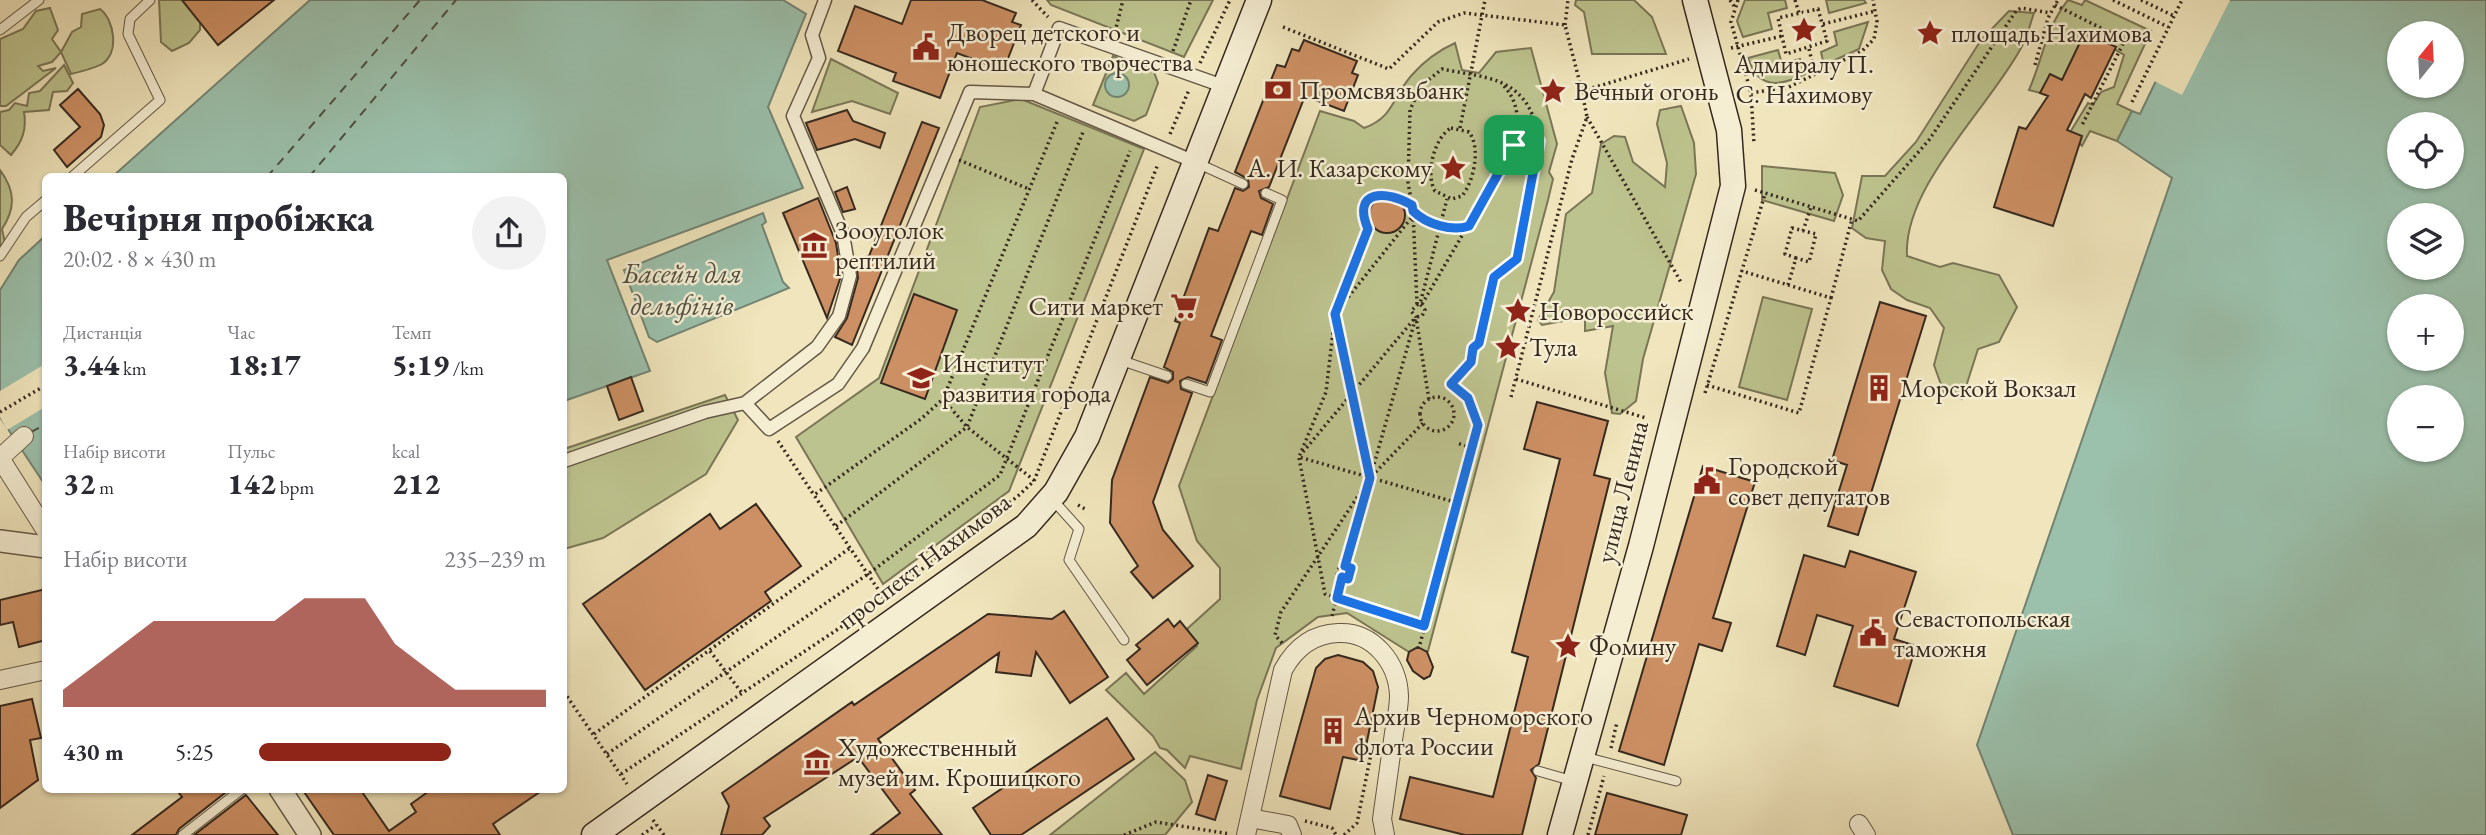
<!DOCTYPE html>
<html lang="uk">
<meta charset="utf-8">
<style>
:root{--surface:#fff;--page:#f2f2f3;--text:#2b2b33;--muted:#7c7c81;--accent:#8f2418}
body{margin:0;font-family:"EB Garamond",serif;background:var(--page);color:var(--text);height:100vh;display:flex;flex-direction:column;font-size:26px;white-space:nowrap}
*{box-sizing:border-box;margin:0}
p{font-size:23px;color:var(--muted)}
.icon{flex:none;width:38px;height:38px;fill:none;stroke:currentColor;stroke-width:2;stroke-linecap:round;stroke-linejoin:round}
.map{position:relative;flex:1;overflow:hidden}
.sheet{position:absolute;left:42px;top:173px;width:525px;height:620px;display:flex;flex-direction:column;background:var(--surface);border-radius:10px;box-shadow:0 2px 5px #0004}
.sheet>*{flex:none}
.needle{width:46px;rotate:18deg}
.controls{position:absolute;left:2387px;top:21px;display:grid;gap:14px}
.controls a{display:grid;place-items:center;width:77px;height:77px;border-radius:50%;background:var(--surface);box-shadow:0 2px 5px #0004;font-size:35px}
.pin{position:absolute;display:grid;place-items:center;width:60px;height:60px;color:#fff;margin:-30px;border-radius:14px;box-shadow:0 4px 10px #0006}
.round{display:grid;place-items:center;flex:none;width:74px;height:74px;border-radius:37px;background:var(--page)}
.summary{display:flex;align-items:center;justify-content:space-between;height:119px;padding:0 21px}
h1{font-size:38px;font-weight:800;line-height:52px}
.stats{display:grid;grid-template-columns:repeat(3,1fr);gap:10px;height:119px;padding:7px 21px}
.stats div{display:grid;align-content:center}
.stats b{font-size:30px;font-weight:800}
.stats small{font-size:19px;font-weight:400}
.stats p{font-size:19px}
.chart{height:196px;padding:14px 21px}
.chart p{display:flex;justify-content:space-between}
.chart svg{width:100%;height:126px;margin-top:7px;fill:var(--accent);opacity:.7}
ul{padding:0 21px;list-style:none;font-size:23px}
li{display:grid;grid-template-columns:112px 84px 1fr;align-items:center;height:52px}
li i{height:18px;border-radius:9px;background:var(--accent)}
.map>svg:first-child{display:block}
.green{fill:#bdc38e;stroke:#7a7656;stroke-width:2}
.water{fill:#9bc0ab;stroke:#738473;stroke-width:2;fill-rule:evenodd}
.pier{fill:#f0e5bc}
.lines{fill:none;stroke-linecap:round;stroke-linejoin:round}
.ferry{stroke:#4f4f42;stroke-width:2;stroke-dasharray:9 7;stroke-linecap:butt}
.building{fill:#cd9064;stroke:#36291f;stroke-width:2}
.service-casing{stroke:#645846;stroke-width:11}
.pedestrian-casing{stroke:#645846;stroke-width:15}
.minor-casing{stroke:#645846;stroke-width:20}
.tertiary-casing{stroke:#645846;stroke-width:24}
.secondary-casing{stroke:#36291f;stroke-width:27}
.path{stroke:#36291f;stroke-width:3.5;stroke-dasharray:2 3.5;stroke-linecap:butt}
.service{stroke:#f5eed3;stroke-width:9}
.pedestrian{stroke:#f5eed3;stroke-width:12}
.minor{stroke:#f5eed3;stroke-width:18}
.tertiary{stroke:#f5eed3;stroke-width:21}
.secondary{stroke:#f5eed3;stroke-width:24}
.route-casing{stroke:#fff;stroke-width:14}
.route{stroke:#1a73e8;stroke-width:9}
.labels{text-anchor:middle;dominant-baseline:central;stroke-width:5;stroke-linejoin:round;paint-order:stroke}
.poi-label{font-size:26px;fill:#36291f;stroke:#f5eed3;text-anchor:start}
.street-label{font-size:26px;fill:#36291f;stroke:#f5eed3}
.water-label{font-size:28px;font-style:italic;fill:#4f4f42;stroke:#f5eed3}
</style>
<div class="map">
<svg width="2486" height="835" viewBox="0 0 2486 835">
<rect width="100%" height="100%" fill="#f0e5bc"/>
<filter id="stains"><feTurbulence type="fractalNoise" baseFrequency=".00286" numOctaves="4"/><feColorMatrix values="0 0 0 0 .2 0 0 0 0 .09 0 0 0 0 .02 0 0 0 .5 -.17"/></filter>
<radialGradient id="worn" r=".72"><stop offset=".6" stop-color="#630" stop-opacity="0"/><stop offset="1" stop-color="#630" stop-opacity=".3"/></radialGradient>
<path class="green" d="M159,0H182L200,22V30L189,43L172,51L161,42Z
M1047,0H1213L1184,57L1051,5Z
M1576,0H1634L1652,17L1666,54H1592L1584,12L1575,5Z
M1745,0H1785L1787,8L1768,13L1772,29L1743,37L1737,21Z
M1826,0H1864L1866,3L1829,13Z
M2068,0L2082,5L2085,0L2151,31L2117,104L2132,111L2117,141L2090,131L2082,146L2069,134L2088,103L2093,105L2101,92L2114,87L2124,55L2085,32L2062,80L2050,74L2041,93L2029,90C2043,58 2046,27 2068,0Z
M50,8L58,30L52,39L61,52L72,32L81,27L82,14L100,9C114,19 120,53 102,64C97,67 79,72 71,74L61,52L52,62L38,66L43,71L56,68L6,106H0V39L23,29L36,11Z
M2009,11L2034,13C2030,24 2027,38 2021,48C1988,109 1903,187 1907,256L1940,267L1953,263L1999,275L2017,307L1999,342L1978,349L1962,399L1944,393L1934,365L1944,328L1930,308L1907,300L1891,289L1882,270L1885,241L1866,238L1852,228L1862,176H1885L1916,142L1981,40Z
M1868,22L1859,49L1824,65L1821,52L1837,45L1834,32Z
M1455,43L1462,70L1479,73L1496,52L1531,48L1557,144L1549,172L1553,179L1548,200L1428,651L1409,652L1347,613L1318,617L1276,648L1257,700L1241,769L1190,756L1185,768L1167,750L1160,748L1153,736L1106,690L1126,673L1144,694L1197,646L1187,629L1220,599V568L1197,541L1179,486L1320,111L1354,121L1364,128C1394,117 1392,98 1411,76C1424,61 1437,51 1455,43Z
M1778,50L1782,64L1800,59L1805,74C1779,87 1758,89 1748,58Z
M1113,56L1154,72L1158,83L1146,115L1134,121L1093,105Z
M831,59L898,93L890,114L852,101L812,112Z
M64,65L73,83L67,91L53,92L49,110L24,112C27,130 22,142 11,155L0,145V112L9,110L15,103L27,106L29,93L40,91Z
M1021,99L1144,149L1009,491L883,584L796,437L879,378L980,107Z
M1681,106L1694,143L1696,174L1643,359L1636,401L1620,414L1612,413L1605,373L1613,326L1585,331V317L1542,325L1538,320L1554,292L1566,214L1592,193L1601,144L1614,136L1625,137L1633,162L1665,187L1667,163L1657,124L1660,110Z
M1762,166L1835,173L1843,195L1834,221L1762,200Z
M0,170C15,190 16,208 2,229L5,243L0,251Z
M1763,297L1812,309L1787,400L1739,387Z
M725,395L738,420L706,474L603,538L564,549V449Z
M1155,752L1185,780L1192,802L1165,835H1050Z"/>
<path class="water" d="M310,0H783L806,14L768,107L803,188L607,260L650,371L564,401V177H112Z
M2195,0H2486V835H2013L1977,745L2172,178L2117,141L2132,111L2140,114ZM2399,33H2452V86H2399ZM2399,124H2452V177H2399ZM2399,215H2452V268H2399ZM2399,306H2452V359H2399ZM2399,397H2452V450H2399Z
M1105 85a12 12 0 1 1 24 0a12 12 0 1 1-24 0Z
M763,213L766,222L762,225L783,282L789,288L657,342L649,337L624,270Z
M45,236V485L0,417V290L19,260Z"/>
<path class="pier" d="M2191,0H2230L2182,95L2152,80Z
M45,364V407L7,430L0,417V391Z"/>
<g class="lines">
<path class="ferry" d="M267,177L420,0
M309,177L456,0
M31,432L46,424"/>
</g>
<path class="building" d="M182,0H274L218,45Z
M911,0H982L1016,13L1012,22L1021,25L1007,61L998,58L994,67L957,53L940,98L893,81L896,73L838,51L855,6L902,24Z
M2085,32L2116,47L2091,98L2085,94L2067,130L2082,136L2053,226L1994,207L2019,127L2026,129L2048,96L2040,93L2050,74L2062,80Z
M1304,40L1357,61L1352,73L1358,75L1344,111L1305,96L1269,187L1259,191L1261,198L1273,204L1262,235L1251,231L1211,336L1222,340L1206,383L1188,377L1180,381L1181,389L1192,393L1153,502L1163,530L1193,566L1153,598L1131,572L1138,566L1110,523L1112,480L1150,377L1168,383L1173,379V372L1164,367L1180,323L1175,321L1209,228L1218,231L1235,188L1243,191L1249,187L1248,179L1235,172L1277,65L1285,67L1292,49L1299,51Z
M78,89L100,114L104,125L101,137L67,167L54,150L80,127L60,105Z
M847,110L853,121L885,133L880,148L855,139L817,150L806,123Z
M922,122L939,128L852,345L835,337L847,318L858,278L856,261L869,256Z
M847,187L855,209L843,212L835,192Z
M1369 215a18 18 0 1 1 36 0a18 18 0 1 1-36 0Z
M818,198L836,243L841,276L827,318L783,213Z
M914,294L957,310L925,399L881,383Z
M1880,302L1926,316L1858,535L1828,526L1847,465L1832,460Z
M631,377L643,411L619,420L607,386Z
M1537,402L1608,421L1594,475L1610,479L1539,764L1531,770L1536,778L1522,835H1465L1400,819L1410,777L1493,797L1528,657L1512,652L1560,459L1524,449Z
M1703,466L1755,482L1713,618L1731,623L1722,651L1699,644L1664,765L1619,751Z
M756,504L801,566L765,592L771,601L645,690L583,604L710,514L720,529Z
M1850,551L1916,572L1894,639L1916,646L1898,706L1834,686L1853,626L1817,615L1805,655L1777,646L1804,555L1845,567Z
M46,589V640L19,647L13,622L0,625V600Z
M1064,611L1108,677L1070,703L1036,652L1031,676L996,672L999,653L878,739L915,790L910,794L942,835H871L900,813L858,757L764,818L770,826L762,835H721L729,806L722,793L852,702L854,705L988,614L1052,619Z
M1168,619L1174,627L1180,621L1198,643L1147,685L1127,660L1140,649L1136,645Z
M1418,647L1427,652L1433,667L1430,676L1424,679L1413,671L1407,660L1409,652Z
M1338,655L1363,662L1373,671L1378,687L1363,761L1343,757L1330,809L1280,796L1316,668L1325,659Z
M32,699L41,738L30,740L38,780L0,808V706Z
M1107,718L1134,759L1021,835H991L973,808Z
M1208,775L1227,781L1215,820L1196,814Z
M176,789H230L179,829L176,835H132L182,797Z
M302,789H360L389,831L416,812L411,804L432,789H544L493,824L500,835H334Z
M1607,793L1687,815L1681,835H1595Z
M246,795L278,835H194Z"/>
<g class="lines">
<defs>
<path id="service" d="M0,30L39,0
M1197,163L1243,184
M72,177L160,100L128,34L130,19L150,0
M0,256L26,217L46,200
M1120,360L1167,376
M1186,384L1210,392L1282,200L1266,193
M1052,499L1079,529L1069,560L1124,640
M1585,757L1676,781
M1538,771L1573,781
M183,835L242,789"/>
<path id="pedestrian" d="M1195,162L1034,94L1059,28L1223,86
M745,403L769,429L838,384L863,348L970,92L1034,94
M564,461L705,412L745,403L817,347L839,316L850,276L843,234L793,116L819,58L812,35L825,0"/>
<path id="minor" d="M0,458L46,531
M0,458L24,436
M0,680L46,670
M1250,818L1288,825L1292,835
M1859,824L1866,835
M1246,835L1283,670C1295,648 1312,634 1338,633C1373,631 1398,663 1399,696C1399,708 1396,721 1394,733C1390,762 1386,791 1382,819L1385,835"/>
<path id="tertiary" d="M0,541L46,547
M280,789L310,835"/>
<path id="secondary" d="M594,835L1026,526L1056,492L1087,437L1259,0
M1560,835L1641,546L1733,186L1729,130L1695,0"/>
</defs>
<use href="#service" class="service-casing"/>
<use href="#pedestrian" class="pedestrian-casing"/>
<use href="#minor" class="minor-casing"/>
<use href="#tertiary" class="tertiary-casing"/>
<use href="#secondary" class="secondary-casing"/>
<path class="path" d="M1032,0L1048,17
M1730,0L1734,6
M1738,0L1731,22L1751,93L1754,144
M1795,0L1799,13
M2113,0L2168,27
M2141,0L2174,16
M2055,5L2125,40L2081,127
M1818,9L1827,41L1786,54L1778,18Z
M1823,24L1875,11
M1565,25L1568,0
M1283,27L1389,69L1438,22L1464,13L1565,25L1582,91L1689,59
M1115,32L1123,0
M1731,48L1782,36
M1809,49L1815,74
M1173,51L1191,0
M1200,63L1230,0
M2035,65L2048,18L2058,0
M1504,86C1520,104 1520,125 1511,147
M1751,93L1789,87L1862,51L1874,39L1877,22L1873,0
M2132,102L2182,0
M1587,117L1682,284
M1057,122L943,399L921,419L814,495L884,598L1018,496L1034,481L1158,164
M1451,128L1469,132C1481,148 1474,181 1462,196L1452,199L1435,191C1425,174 1434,138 1451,128Z
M1460,128L1485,0
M1170,134L1189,90
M959,160L1029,189
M1755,190L1858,221L1929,140L2016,11L2021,8L2051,13
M1411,204C1385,189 1351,190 1368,229L1335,314L1326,392L1299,457L1458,503
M1414,212C1427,224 1452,232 1469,226
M1803,231L1811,207
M1788,285L1796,258L1809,262L1816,234L1792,228L1785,254L1796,258
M1831,298L1852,219
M1417,304L1413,211L1408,182L1410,110L1421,86L1442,69C1460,73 1483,75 1500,82C1568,112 1524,206 1517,259L1494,277L1479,343L1473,348L1471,362L1452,384C1479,398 1478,423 1472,448
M1418,304L1411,311L1416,317L1429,400
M1422,304L1515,145L1528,135L1538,140
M1338,310L1412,217
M1336,319L1370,476
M1516,379L1646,418
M1707,385L1799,413L1831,298L1742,271
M1705,393L1765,194
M1511,397L1572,159L1587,117L1582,92
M1420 414a17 17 0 1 1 34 0a17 17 0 1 1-34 0Z
M943,399L967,427L1035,481
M0,412L46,385
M778,441L814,495
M1303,452L1415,318
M1299,458L1325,594L1425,626
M1078,505L1087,510
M836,526L967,427L1083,132
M1342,577L1337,575L1340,565L1345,566
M1332,616L1342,577L1348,579L1351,568L1345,566L1416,317L1422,316L1425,310L1420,304L1447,199
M1282,643L1275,635L1281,612L1370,478L1423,423
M1420,644L1472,448L1457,443
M710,651L742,693
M564,692L627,784
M594,734L850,548
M1611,748L1617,722
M607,754L868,574L1000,475L1130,151
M621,774L883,599
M653,820L664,835
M1305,821L1332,828L1336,835
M642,835L656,825
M1124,835L1156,822L1230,834
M1344,835L1357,823L1371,754
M1588,835L1604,776"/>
<use href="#service" class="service"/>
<use href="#pedestrian" class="pedestrian"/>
<use href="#minor" class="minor"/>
<use href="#tertiary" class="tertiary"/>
<use href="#secondary" class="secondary"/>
</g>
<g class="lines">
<defs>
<path id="route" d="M1528,135L1535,136L1539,141L1517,259L1494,277L1479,343L1473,348L1471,362L1451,384L1468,398L1478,425L1424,626L1337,598L1342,577L1348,579L1351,568L1345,566L1370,478L1335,314L1368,229C1351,189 1387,190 1412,205L1413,211C1426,224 1452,232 1469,226L1514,145Z"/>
</defs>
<use href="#route" class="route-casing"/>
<use href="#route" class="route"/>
</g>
<defs>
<symbol id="sight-bare" viewBox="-9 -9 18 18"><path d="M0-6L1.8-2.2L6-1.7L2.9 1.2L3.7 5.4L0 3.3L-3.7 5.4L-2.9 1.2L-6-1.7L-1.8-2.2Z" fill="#8f2418" stroke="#f5eed3" stroke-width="2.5" paint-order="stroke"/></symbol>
<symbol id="civic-bare" viewBox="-9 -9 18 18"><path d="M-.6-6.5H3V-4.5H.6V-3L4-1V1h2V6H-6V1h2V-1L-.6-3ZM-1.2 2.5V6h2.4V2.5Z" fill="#8f2418" stroke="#f5eed3" stroke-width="2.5" paint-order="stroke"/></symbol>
<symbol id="bank-bare" viewBox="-9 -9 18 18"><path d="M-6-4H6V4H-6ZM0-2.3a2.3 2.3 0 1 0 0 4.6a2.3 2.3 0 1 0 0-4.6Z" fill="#8f2418" stroke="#f5eed3" stroke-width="2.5" paint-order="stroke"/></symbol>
<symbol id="museum-bare" viewBox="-9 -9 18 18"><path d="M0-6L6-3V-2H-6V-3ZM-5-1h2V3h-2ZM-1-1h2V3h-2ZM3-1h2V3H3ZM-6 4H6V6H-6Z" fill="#8f2418" stroke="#f5eed3" stroke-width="2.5" paint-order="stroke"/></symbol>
<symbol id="supermarket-bare" viewBox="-9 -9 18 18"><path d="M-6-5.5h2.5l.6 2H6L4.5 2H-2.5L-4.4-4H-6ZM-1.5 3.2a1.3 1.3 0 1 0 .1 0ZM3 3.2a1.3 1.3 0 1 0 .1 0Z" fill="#8f2418" stroke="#f5eed3" stroke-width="2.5" paint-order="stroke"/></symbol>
<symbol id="university-bare" viewBox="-9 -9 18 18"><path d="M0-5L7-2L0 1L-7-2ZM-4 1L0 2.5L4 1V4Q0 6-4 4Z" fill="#8f2418" stroke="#f5eed3" stroke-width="2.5" paint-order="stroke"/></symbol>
<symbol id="building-bare" viewBox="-9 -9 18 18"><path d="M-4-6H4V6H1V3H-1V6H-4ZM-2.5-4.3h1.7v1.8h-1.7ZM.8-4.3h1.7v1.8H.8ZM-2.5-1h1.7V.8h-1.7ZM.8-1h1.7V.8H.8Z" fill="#8f2418" stroke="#f5eed3" stroke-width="2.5" paint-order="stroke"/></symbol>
</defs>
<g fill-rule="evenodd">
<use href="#sight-bare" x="1785" y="11" width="38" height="38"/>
<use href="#sight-bare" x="1911" y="14" width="38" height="38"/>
<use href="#civic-bare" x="907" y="28" width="38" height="38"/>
<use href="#bank-bare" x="1259" y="71" width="38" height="38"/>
<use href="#sight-bare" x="1534" y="72" width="38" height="38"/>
<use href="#sight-bare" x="1434" y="149" width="38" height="38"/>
<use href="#museum-bare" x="795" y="226" width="38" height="38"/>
<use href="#supermarket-bare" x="1165" y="287" width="38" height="38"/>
<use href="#sight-bare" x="1499" y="292" width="38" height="38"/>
<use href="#sight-bare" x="1489" y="328" width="38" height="38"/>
<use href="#university-bare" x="902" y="359" width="38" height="38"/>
<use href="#building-bare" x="1860" y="369" width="38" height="38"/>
<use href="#civic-bare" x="1688" y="462" width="38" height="38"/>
<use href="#civic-bare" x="1854" y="614" width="38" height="38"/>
<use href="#sight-bare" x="1549" y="627" width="38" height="38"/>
<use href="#building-bare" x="1314" y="712" width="38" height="38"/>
<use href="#museum-bare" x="798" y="743" width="38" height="38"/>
</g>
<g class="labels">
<g class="poi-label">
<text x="947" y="32">Дворец детского и<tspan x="947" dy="30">юношеского творчества</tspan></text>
<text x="1951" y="33">площадь Нахимова</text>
<text x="1804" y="64" text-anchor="middle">Адмиралу П.<tspan x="1804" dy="30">С. Нахимову</tspan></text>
<text x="1299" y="90">Промсвязьбанк</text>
<text x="1574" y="91">Вечный огонь</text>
<text x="1432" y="168" text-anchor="end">А. И. Казарскому</text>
<text x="835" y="230">Зооуголок<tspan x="835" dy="30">рептилий</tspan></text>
<text x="1163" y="306" text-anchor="end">Сити маркет</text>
<text x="1539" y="311">Новороссийск</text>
<text x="1529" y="347">Тула</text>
<text x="942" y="363">Институт<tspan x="942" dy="30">развития города</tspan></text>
<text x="1900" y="388">Морской Вокзал</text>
<text x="1728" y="466">Городской<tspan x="1728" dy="30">совет депутатов</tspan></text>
<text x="1894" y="618">Севастопольская<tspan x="1894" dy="30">таможня</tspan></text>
<text x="1589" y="646">Фомину</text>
<text x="1354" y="716">Архив Черноморского<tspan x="1354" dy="30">флота России</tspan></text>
<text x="838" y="747">Художественный<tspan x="838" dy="30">музей им. Крошицкого</tspan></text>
</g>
<g class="street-label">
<text transform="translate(1622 492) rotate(-76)">улица Ленина</text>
<text transform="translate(924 561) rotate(-37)">проспект Нахимова</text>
</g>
<g class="water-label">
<text x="682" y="273">Басейн для<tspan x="682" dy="32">дельфiнiв</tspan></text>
</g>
</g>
<rect width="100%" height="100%" filter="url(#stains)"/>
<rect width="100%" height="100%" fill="url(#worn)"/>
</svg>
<div class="controls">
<a><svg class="needle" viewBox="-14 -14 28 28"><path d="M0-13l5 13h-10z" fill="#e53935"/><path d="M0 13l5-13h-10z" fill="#7c7c81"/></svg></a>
<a><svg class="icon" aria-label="locate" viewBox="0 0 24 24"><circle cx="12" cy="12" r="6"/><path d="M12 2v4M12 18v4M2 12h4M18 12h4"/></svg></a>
<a><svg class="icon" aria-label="layers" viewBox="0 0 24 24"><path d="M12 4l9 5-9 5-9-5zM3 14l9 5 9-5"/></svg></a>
<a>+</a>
<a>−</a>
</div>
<div class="pin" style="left:1514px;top:145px;background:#1e9e55"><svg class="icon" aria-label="arrive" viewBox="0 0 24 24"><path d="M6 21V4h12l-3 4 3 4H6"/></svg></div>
<section class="sheet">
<div class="summary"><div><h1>Вечірня пробіжка</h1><p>20:02 · 8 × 430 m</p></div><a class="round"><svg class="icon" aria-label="share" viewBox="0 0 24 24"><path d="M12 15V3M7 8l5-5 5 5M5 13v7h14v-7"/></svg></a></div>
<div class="stats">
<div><p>Дистанція</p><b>3.44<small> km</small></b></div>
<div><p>Час</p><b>18:17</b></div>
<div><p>Темп</p><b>5:19<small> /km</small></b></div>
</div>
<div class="stats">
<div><p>Набір висоти</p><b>32<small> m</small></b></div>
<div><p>Пульс</p><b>142<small> bpm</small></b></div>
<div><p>kcal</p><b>212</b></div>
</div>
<div class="chart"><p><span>Набір висоти</span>235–239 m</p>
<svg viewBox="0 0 160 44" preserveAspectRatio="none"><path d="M0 44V38L10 30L20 22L30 14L40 14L50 14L60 14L70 14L80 6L90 6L100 6L110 22L120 30L130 38L140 38L150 38L160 38V44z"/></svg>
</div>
<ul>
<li><b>430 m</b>5:25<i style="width:67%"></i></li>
</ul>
</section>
</div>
